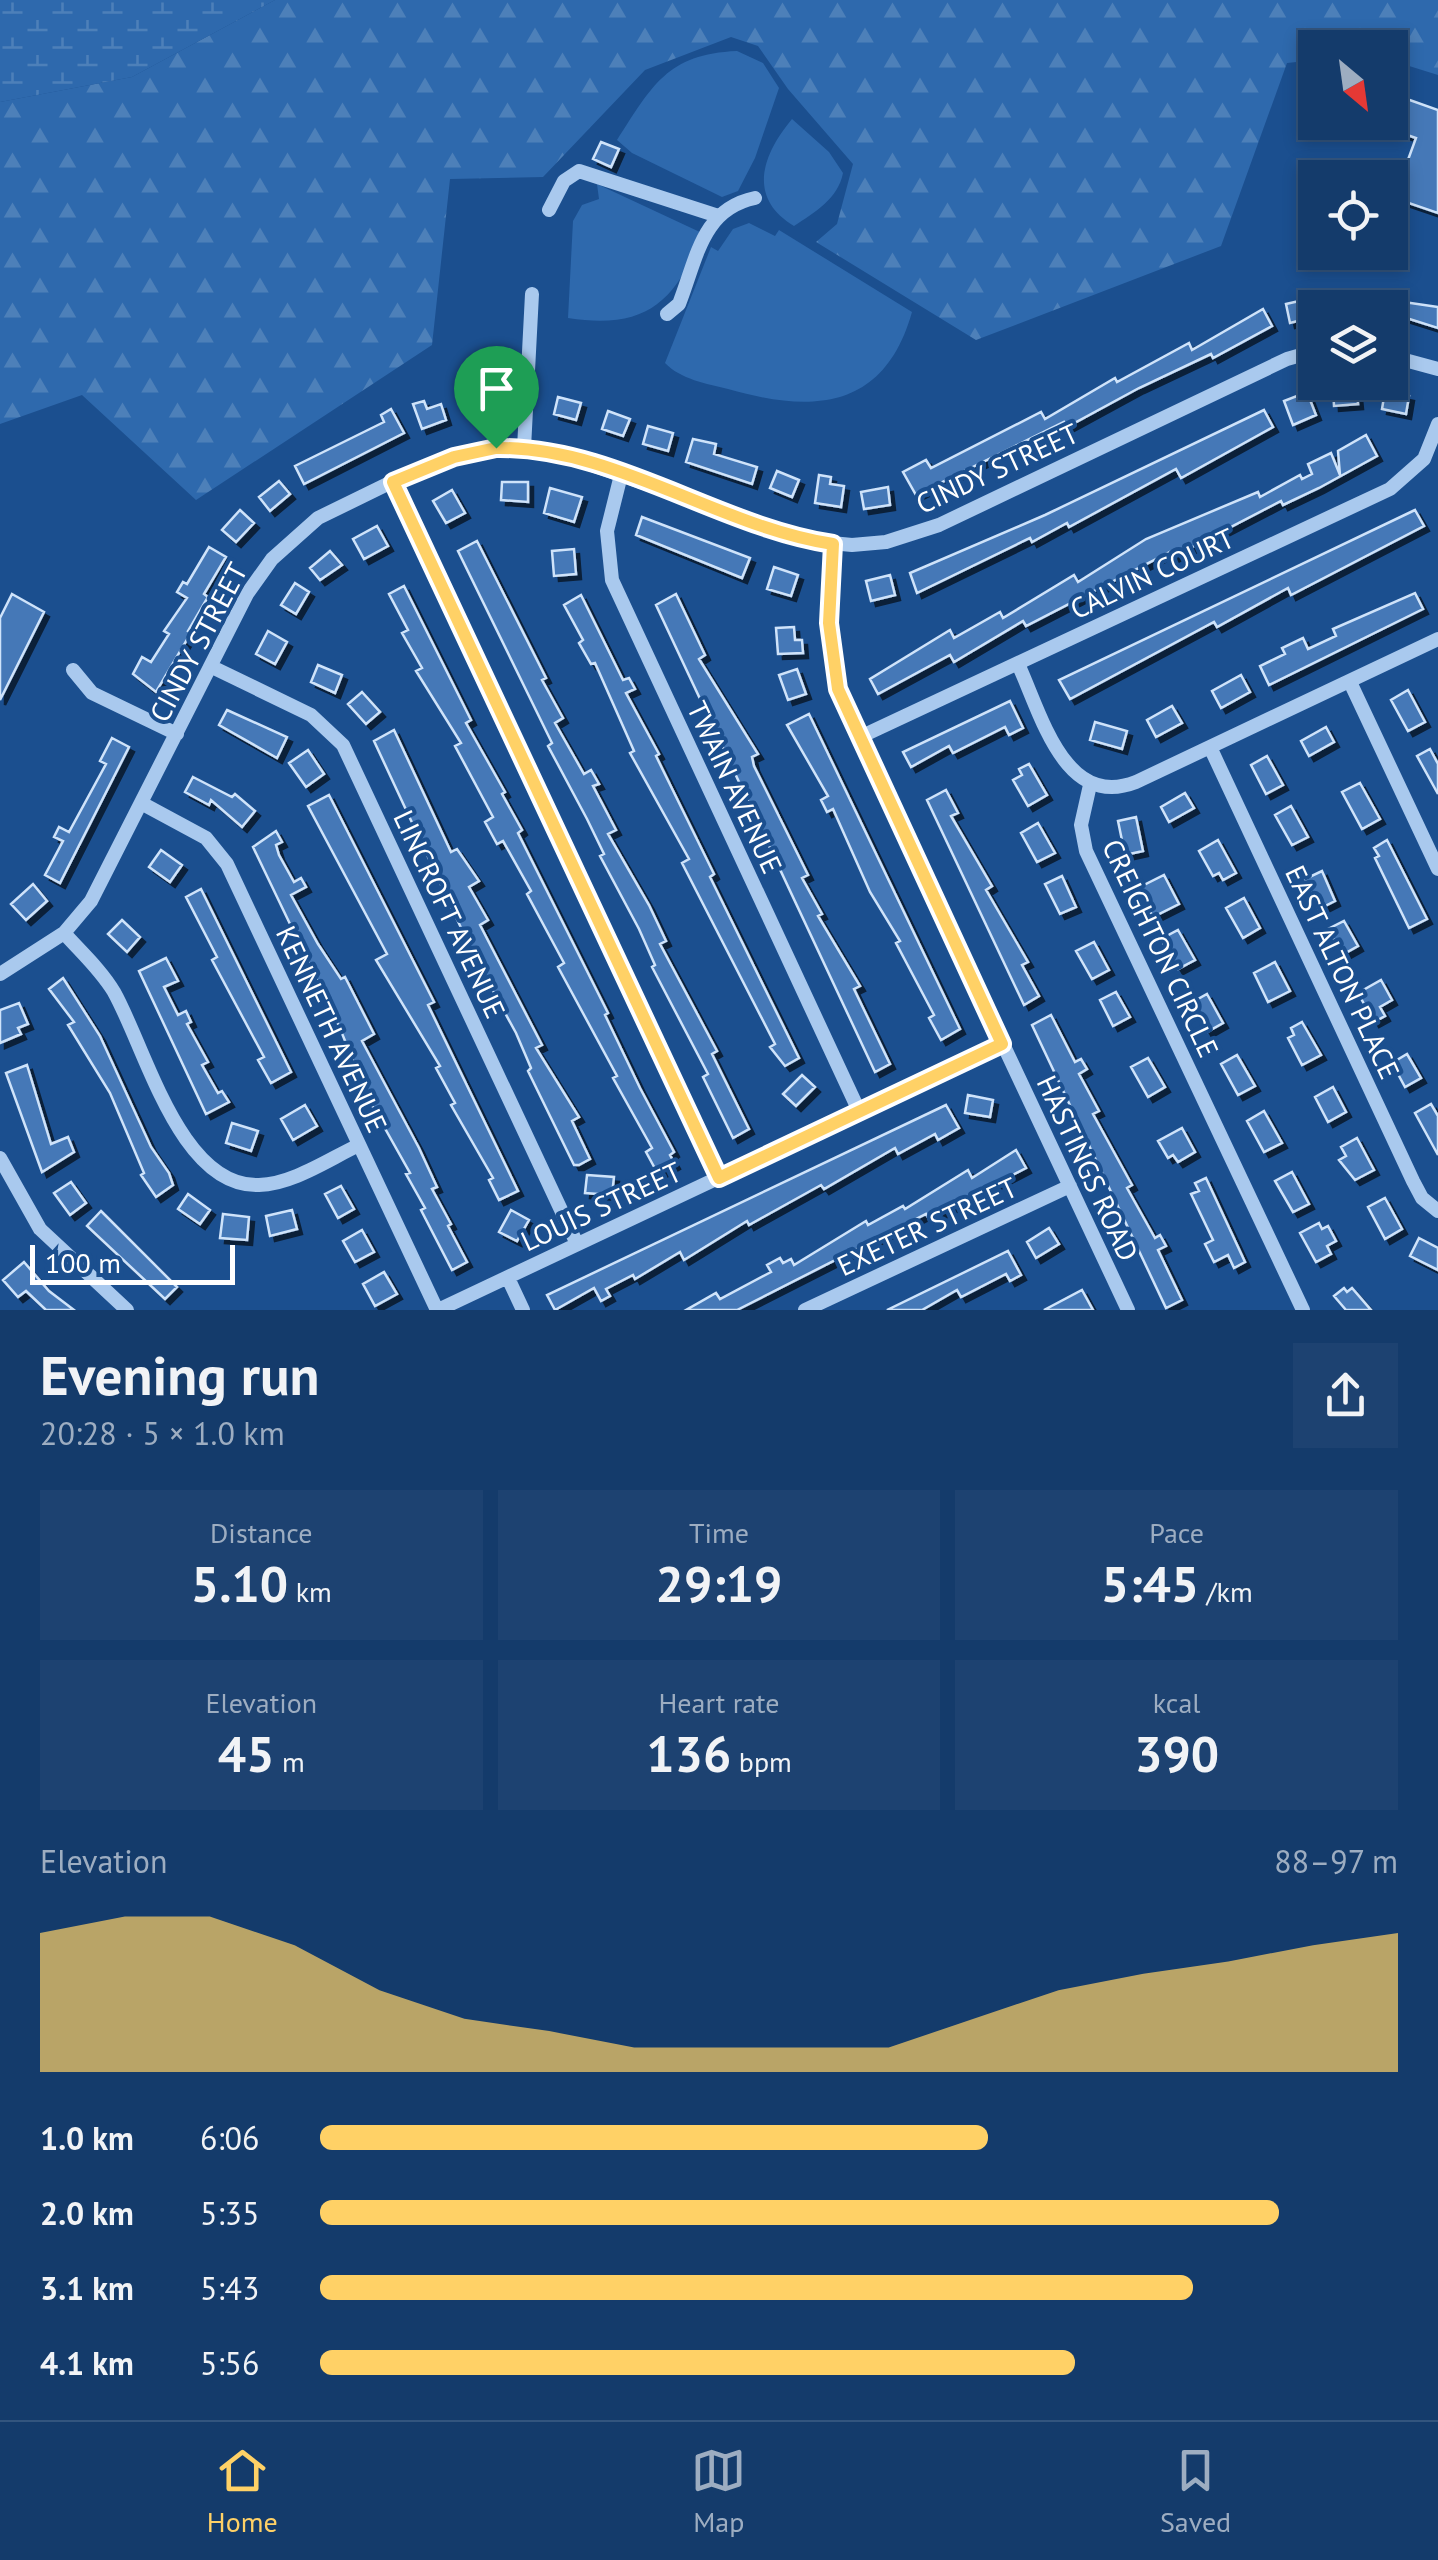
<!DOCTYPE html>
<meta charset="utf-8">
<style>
:root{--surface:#143b6b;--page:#1d4271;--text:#f1f3f6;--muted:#9dadc1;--line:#33557e;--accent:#ffd166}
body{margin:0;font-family:"PT Sans",sans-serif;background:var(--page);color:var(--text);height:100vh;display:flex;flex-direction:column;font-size:38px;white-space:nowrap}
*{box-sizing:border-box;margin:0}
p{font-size:32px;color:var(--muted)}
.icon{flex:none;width:55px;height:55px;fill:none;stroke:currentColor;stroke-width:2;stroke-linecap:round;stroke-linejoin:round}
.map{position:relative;height:1310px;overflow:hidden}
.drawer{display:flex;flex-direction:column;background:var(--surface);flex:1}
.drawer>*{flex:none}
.needle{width:65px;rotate:151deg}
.fabs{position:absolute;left:1298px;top:30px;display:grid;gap:20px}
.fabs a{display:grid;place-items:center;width:110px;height:110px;border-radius:0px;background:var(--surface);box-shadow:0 5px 15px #0003,0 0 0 2px var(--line);font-size:50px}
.scale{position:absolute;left:30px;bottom:25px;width:205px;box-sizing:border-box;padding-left:10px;border:5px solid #fff;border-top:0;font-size:28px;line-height:35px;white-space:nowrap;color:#fff;-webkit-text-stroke:8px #1b4f8f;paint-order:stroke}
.pin{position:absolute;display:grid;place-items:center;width:85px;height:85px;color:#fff;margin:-102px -42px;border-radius:50% 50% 50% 0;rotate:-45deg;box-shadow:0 0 10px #0007}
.pin .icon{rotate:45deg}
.round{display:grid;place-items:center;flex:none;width:105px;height:105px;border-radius:0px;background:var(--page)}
.head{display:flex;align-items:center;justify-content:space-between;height:170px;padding:0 40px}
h1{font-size:55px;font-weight:700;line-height:75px}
.stats{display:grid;grid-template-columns:repeat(3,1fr);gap:15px;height:170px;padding:10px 40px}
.stats div{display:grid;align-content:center;border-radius:0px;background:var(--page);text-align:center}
.stats b{font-size:50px;font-weight:700}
.stats small{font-size:28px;font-weight:400}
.stats p{font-size:28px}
.chart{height:280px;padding:20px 40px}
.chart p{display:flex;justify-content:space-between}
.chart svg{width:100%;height:180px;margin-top:10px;fill:var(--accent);opacity:.7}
ul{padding:0 40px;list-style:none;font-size:32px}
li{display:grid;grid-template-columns:160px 120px 1fr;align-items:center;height:75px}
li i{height:25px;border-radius:12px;background:var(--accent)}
.tab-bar{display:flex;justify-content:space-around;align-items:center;height:140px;border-top:2px solid var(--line);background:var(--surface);font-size:28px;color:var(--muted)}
.tab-bar a{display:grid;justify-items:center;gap:5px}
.tab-bar .on{color:var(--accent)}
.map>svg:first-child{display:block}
.grass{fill:#2e69ad}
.forest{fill:url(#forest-firs)}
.wetland{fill:url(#wetland-marsh)}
.building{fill:#4478b7;stroke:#cfe3fa;stroke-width:2.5;filter:url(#shadow)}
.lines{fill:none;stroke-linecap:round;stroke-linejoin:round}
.minor{stroke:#a9c9ee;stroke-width:14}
.route-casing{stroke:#fff;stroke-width:20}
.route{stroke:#ffd166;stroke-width:12}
.labels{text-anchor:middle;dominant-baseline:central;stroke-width:8;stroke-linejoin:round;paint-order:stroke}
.street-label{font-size:28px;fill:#fff;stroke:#1b4f8f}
</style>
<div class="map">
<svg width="1438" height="1310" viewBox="0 0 1438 1310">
<defs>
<pattern id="forest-firs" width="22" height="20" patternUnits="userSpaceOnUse" patternTransform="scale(2.5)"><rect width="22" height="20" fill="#2e69ad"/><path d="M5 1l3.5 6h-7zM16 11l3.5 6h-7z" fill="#4d80b9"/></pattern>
<pattern id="wetland-marsh" width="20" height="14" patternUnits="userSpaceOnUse" patternTransform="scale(2.5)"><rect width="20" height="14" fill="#2e69ad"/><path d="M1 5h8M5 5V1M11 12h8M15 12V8" fill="none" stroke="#4d80b9"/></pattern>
<filter id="shadow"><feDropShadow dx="5" dy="5" stdDeviation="0" flood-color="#0009"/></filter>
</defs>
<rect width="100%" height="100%" fill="#1b4f8f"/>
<path class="grass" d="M737,51L763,63L779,88L755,158L738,191L722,197L632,153L617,140C652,86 667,54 737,51Z
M792,119L829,152L843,173C838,199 815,212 794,226C747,198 762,155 792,119Z
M597,184L702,233C676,303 645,330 568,318L573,221L582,205L599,199Z
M749,223L775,236L779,230L912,312C884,411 812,413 728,389C707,384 680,379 665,363L711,247L718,251L733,229Z"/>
<path class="forest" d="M275,0H1438V75L1390,60V48H1315V60L1287,63L1221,246L976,340L816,242L837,224L853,164L788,89L758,46L731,37L645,70L543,177L450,179L432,345L196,500L82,395L0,424V102L132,77Z"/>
<path class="wetland" d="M0,0H275L132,77L0,102Z"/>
<path class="building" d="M1390,93L1438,110V213L1394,198L1416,138L1390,129Z
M601,142L619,149L611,167L593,159Z
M1354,291L1357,308H1331L1329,295Z
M1308,299L1313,317L1290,323L1286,304Z
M1390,300L1438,307V328L1400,316V320L1390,318Z
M1263,309L1272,326L1213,358L1211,354L1139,388L1067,427L1064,422L916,495L903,472L926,460L931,468L1041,412L1045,419L1115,378L1117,382L1189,343L1192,350Z
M1356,384L1358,404L1334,406L1333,387Z
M489,390L493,410L467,415L463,395Z
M1385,391L1409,396L1406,414L1382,409Z
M1307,392L1316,415L1293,425L1284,401Z
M558,397L581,403L576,420L554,414Z
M424,401L427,409L441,404L446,420L422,429L413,404Z
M391,409L404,433L304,484L295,466L384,422L381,415Z
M1264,410L1273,427L1181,478L1176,469L1069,527L1067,523L1032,542L1030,538L917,593L910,573L1045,515Z
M608,411L630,419L623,436L602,429Z
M648,426L673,433L668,451L643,444Z
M1366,435L1377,456L1319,488L1283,505L1281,501L1173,557L1170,552L1026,626L1023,621L954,662L950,655L878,694L870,679L950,630L954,638L1000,612L1003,618L1074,575L1078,582L1146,539L1258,492L1260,497L1300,475L1302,479L1312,474L1308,464L1331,453L1340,475L1338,451Z
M693,439L716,444L714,454L757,467L752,484L686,462Z
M777,471L799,480L792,497L770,488Z
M819,475L831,477L830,484L844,486L841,507L815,503Z
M279,481L290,494L270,511L259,497Z
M502,482H528V502L501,500Z
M888,487L890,505L864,509L861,492Z
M550,488L582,497L574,522L544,513Z
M452,490L465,513L446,523L433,501Z
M240,510L254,523L236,542L222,530Z
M1415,510L1424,526L1291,595L1288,588L1217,627L1214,622L1070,699L1059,680Z
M642,517L750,558L742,578L636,535Z
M377,526L388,546L364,559L353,539Z
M477,541L546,678L542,680L563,718L555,723L584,774L591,770L599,784L593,786L616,830L608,834L649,905L666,941L660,944L717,1051L712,1054L749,1129L733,1138L703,1077L708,1074L652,967L655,965L639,929L600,856L604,854L587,819L548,746L552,743L458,551Z
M209,547L226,557L204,594L208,597L188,631L191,633L156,692L133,674L142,657L151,662L169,634L164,631L187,598L177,592L183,582L187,584Z
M574,549L576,574L554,576L552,551Z
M330,551L342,565L320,580L310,568Z
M774,567L798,575L791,596L767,589Z
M890,575L895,595L871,601L866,581Z
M295,583L309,592L296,614L281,605Z
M404,586L471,720L466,723L505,792L502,794L522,830L518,833L608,1013L605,1015L640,1088L674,1152L670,1155L675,1164L658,1174L646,1152L652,1148L613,1078L617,1076L558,967L564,963L527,894L531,891L503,841L497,844L485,822L493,817L455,746L461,743L416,671L422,668L402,633L408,630L389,594Z
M1415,593L1423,609L1269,685L1260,666L1285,654L1282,648L1303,638L1308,649L1336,636L1333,629Z
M12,594L44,612L0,700V618Z
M676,594L705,655L699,659L758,754L752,757L754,766L808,875L802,878L822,914L818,916L860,986L854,989L890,1064L875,1072L656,605Z
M581,595L623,680L629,678L635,689L626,693L659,754L656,756L714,874L710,877L799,1058L785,1066L770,1047L775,1044L682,863L689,859L630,753L634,751L595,663L591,664L579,643L583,640L564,605Z
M794,627L795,640H802L803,653L778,654L776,628Z
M268,631L287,642L275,664L256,654Z
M318,665L342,675L335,693L311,682Z
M797,669L806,694L788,700L779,675Z
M1241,675L1250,692L1221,708L1212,691Z
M1408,690L1425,722L1408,731L1391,700Z
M362,692L380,712L366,724L348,704Z
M1010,701L1023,728L1009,735L1005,727L953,753L949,746L911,767L903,752Z
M1172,706L1182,723L1156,737L1147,720Z
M227,710L287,737L277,758L219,725Z
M809,714L960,1029L941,1040L929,1018L934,1015L896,943L900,941L870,892L833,809L827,812L821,800L828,796L787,725Z
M1095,722L1127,731L1122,749L1090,740Z
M1326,727L1334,742L1309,756L1301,741Z
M394,730L451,852L457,849L479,881L469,887L488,920L480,925L542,1045L536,1048L579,1117L572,1121L590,1159L579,1165H574L528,1071L531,1068L516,1033L476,960L374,741Z
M112,738L129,747L60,883L45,875L63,841L54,837L59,827L69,832L106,764L100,761Z
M1430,749L1438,764V794L1417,756Z
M308,750L324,774L306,787L289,763Z
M1267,756L1283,785L1266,794L1251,765Z
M1029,764L1047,795L1028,806L1013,780L1022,775L1019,769Z
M193,777L232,797L235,794L255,811L242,827L211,800L209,805L185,792Z
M1360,783L1380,819L1362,829L1342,792Z
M946,790L958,813L951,816L992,886L986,890L1028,962L1022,965L1039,996L1024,1005L927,800Z
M1185,793L1194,808L1169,822L1161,807Z
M329,795L434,1002L428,1005L518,1191L499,1200L489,1180L493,1178L451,1105L455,1103L436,1068L440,1066L376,960L387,954L308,806Z
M1291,806L1308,837L1292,845L1275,815Z
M1136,817L1143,851L1125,855L1118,821Z
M1038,823L1055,853L1037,862L1021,833Z
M276,831L282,842L276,845L279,855L294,882L301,878L306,887L291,895L318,944L341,979L345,977L374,1034L362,1041L419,1148L437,1187L432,1189L451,1224L448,1226L467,1262L452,1270L421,1210L425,1208L406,1174L410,1173L369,1100L339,1026L253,847Z
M1218,840L1236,873L1223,880L1219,873L1213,876L1199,851Z
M1387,840L1427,919L1409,928L1375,858L1379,856L1374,848Z
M161,850L182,865L170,882L149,867Z
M1322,871L1335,901L1319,909L1305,879Z
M1164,875L1179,904L1153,917L1138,888Z
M1062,876L1076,907L1060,914L1045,884Z
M33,884L47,901L26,920L11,904Z
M201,889L291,1072L271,1083L258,1060L264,1057L212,960L217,957L186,897Z
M1244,898L1260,928L1243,938L1226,908Z
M122,920L140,937L127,952L108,934Z
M1344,921L1358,946L1342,955L1328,929Z
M1178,930L1195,960L1178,969L1161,939Z
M1094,942L1109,970L1092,979L1076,951Z
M166,958L178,981L164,987L178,1015L186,1011L191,1022L187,1024L208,1062L202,1065L218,1093L222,1091L229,1102L206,1114L139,971Z
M1275,962L1290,991L1268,1002L1254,973Z
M63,978L100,1036L151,1147L169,1173L173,1185L156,1197L141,1175L144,1173L110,1093L68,1025L74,1022L49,989Z
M1381,980L1392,1000L1380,1007L1385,1016L1374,1022L1358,993Z
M1116,992L1130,1017L1113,1026L1100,1000Z
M1207,994L1223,1023L1207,1032L1191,1003Z
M19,1003L28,1024L18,1028L21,1034L0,1043V1010Z
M1051,1015L1075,1062L1081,1059L1087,1069L1079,1074L1099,1111L1093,1114L1132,1185L1127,1188L1155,1238L1160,1235L1166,1246L1158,1250L1182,1300L1166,1308L1032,1025Z
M1302,1022L1321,1055L1302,1065L1288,1038L1294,1035L1291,1028Z
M1407,1054L1421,1078L1405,1087L1392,1063Z
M1237,1055L1255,1086L1238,1095L1221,1064Z
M1148,1058L1165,1087L1148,1097L1131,1067Z
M27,1065L51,1144L68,1137L74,1152L42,1172L6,1073Z
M802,1075L815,1087L796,1106L783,1094Z
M1333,1087L1346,1112L1328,1122L1315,1097Z
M968,1095L993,1100L990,1117L965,1113Z
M1431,1104L1438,1116V1155L1415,1113Z
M305,1105L317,1126L293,1140L281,1119Z
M946,1105L959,1128L938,1140L935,1134L898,1154L895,1148L824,1189L821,1185L749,1225L747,1221L684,1260L680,1252L635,1279L633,1275L606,1289L610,1296L601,1301L594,1288L555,1310L547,1295Z
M1264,1111L1282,1143L1264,1152L1247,1121Z
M232,1123L258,1131L251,1151L226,1143Z
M1182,1128L1195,1152L1178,1162L1173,1155L1168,1158L1158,1141Z
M1357,1138L1374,1170L1355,1180L1339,1160L1346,1156L1341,1147Z
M1016,1150L1026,1168L929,1219L926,1214L737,1310H686L716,1293L720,1299L771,1272L767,1265L780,1258L783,1263L791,1259L794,1265L866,1221L868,1225L903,1206L905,1209L968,1170L972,1178Z
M1292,1172L1309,1204L1293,1212L1275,1181Z
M587,1175L614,1177L612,1195L585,1193Z
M1206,1178L1245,1262L1234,1268L1228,1255L1214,1262L1205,1244L1213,1240L1191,1194L1199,1191L1195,1183Z
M71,1182L86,1203L70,1215L54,1193Z
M341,1186L354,1209L338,1218L325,1194Z
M188,1194L210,1210L200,1224L178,1209Z
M1385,1198L1402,1229L1385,1239L1368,1207Z
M292,1210L297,1229L270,1236L266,1216Z
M511,1210L529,1220L517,1241L499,1232Z
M101,1211L177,1287L165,1299L87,1226Z
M223,1214L249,1217L247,1240L220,1238Z
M1319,1223L1322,1229L1328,1226L1336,1241L1327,1246L1331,1254L1316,1262L1300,1233Z
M1049,1228L1059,1244L1036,1258L1027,1242Z
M362,1230L374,1252L355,1262L343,1241Z
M1419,1238L1438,1248V1270L1410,1256Z
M1008,1251L1021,1275L1010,1281L1006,1274L961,1297L957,1290L922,1310H887Z
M24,1262L49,1291L74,1310H46L26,1291L18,1297L3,1280Z
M384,1272L397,1294L375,1306L363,1284Z
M1344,1288L1347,1292L1352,1288L1371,1310H1346L1334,1296Z
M1082,1290L1093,1310H1044Z"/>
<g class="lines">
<path class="minor" d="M549,210L564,181L579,171L715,215
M667,314L679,304C697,258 702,209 755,198
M1390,356L1438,369
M524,448L532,294
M621,475L607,531L612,580L859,1111
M393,481L719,1178
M833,544L830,643L845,708L1128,1310
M1018,664C1041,713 1064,810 1136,782L1438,639
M212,667L311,715L343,745L577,1244
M73,670L92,693L177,734
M1350,682L1438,869
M860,737L1390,489L1424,459L1438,424
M1210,747L1413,1181L1422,1198L1438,1211
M1090,785L1081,825L1086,851L1303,1310
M143,804L206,838L227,864L437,1310
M64,933C81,952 101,970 114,992C146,1049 180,1188 259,1185C293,1184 329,1159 359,1145
M0,974L64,933L91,901L247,594L272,559L318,518L408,474L475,452L524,448L580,461L811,541L852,545L886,542L939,525L1287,359L1315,351
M0,1158L40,1229L127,1310
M508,1278L523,1310
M438,1310L1002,1044
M805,1310L1070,1186"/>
</g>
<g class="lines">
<defs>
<path id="route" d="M496,448C614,446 719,527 833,544L829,623L838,689L1002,1044L719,1178L393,482L454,457Z"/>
</defs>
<use href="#route" class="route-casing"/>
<use href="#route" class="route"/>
</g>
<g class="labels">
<g class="street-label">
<text transform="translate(997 468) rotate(-25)">CINDY STREET</text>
<text transform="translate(1152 573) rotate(-25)">CALVIN COURT</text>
<text transform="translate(198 642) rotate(-62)">CINDY STREET</text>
<text transform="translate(735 787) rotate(65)">TWAIN AVENUE</text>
<text transform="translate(450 914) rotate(65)">LINCROFT AVENUE</text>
<text transform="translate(1161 948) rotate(65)">CREIGHTON CIRCLE</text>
<text transform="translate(1343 972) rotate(65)">EAST ALTON PLACE</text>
<text transform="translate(332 1029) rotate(65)">KENNETH AVENUE</text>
<text transform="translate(1088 1168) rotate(65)">HASTINGS ROAD</text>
<text transform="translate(601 1206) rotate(-25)">LOUIS STREET</text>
<text transform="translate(927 1226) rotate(-25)">EXETER STREET</text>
</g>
</g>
</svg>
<div class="fabs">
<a><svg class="needle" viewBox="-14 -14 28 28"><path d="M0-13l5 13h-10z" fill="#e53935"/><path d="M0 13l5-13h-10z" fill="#9dadc1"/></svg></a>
<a><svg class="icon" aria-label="locate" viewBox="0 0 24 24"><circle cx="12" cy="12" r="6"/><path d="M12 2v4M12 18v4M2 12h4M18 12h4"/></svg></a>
<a><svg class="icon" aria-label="layers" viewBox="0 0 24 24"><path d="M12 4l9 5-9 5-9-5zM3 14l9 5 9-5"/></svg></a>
</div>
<div class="scale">100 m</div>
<div class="pin" style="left:496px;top:448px;background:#1e9e55"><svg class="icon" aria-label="arrive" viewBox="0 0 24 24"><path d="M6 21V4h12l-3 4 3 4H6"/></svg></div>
</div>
<section class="drawer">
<div class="head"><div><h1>Evening run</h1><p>20:28 · 5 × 1.0 km</p></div><a class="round"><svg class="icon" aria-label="share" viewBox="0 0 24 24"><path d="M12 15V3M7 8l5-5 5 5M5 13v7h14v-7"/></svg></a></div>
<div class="stats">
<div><p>Distance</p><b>5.10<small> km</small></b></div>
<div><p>Time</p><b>29:19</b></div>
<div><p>Pace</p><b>5:45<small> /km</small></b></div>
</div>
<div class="stats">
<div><p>Elevation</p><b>45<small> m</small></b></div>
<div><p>Heart rate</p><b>136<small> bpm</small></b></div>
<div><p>kcal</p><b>390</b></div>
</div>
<div class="chart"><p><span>Elevation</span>88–97 m</p>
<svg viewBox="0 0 160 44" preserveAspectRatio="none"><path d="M0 44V10L10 6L20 6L30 13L40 24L50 31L60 34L70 38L80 38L90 38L100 38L110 31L120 24L130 20L140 17L150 13L160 10V44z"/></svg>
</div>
<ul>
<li><b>1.0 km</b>6:06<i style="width:62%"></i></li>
<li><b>2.0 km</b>5:35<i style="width:89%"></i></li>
<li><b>3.1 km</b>5:43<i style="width:81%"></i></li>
<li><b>4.1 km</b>5:56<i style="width:70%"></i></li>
</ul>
</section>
<nav class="tab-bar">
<a class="on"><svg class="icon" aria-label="home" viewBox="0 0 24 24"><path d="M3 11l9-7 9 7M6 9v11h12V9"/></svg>Home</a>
<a><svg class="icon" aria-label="map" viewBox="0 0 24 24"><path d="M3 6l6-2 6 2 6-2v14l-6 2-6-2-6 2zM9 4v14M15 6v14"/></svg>Map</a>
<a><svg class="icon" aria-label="saved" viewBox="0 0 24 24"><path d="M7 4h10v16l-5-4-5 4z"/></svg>Saved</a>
</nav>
